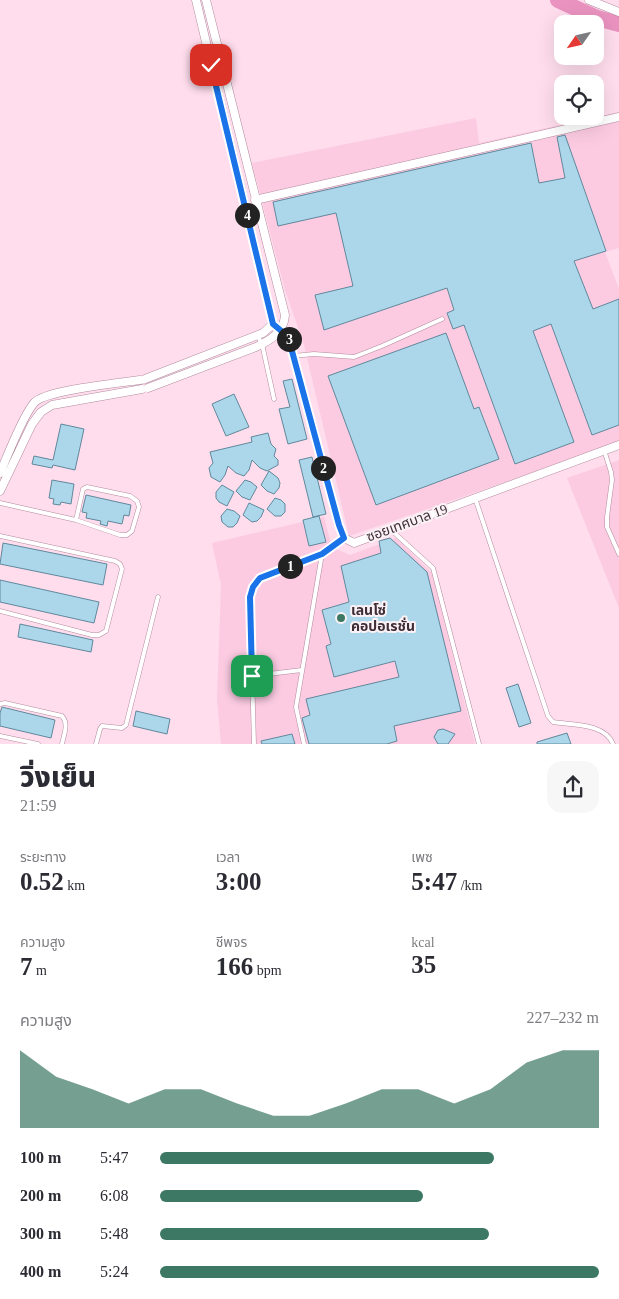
<!DOCTYPE html>
<html lang="th">
<meta charset="utf-8">
<style>
:root{--surface:#fff;--page:#f7f7f7;--text:#2b2b33;--muted:#7c7c81;--accent:#3c7863}
body{margin:0;font-family:"Times New Roman","Noto Sans Thai",serif;background:var(--page);color:var(--text);height:100vh;display:flex;flex-direction:column;font-size:19px;white-space:nowrap}
*{box-sizing:border-box;margin:0}
p{font-size:16px;color:var(--muted)}
.icon{flex:none;width:28px;height:28px;fill:none;stroke:currentColor;stroke-width:2;stroke-linecap:round;stroke-linejoin:round}
.map{position:relative;height:744px;overflow:hidden}
.details{display:flex;flex-direction:column;background:var(--surface);flex:1}
.details>*{flex:none}
.needle{width:32px;rotate:236deg}
.tools{position:absolute;left:554px;top:15px;display:grid;gap:10px}
.tools a{display:grid;place-items:center;width:50px;height:50px;border-radius:10px;background:var(--surface);box-shadow:0 5px 20px #0002;font-size:25px}
.pin{position:absolute;display:grid;place-items:center;width:42px;height:42px;color:#fff;margin:-21px;border-radius:10px;box-shadow:0 2px 8px #0006}
.km{position:absolute;width:25px;height:25px;margin:-12px;border-radius:50%;background:#222;color:#fff;font-size:14px;line-height:25px;text-align:center}
.round{display:grid;place-items:center;flex:none;width:52px;height:52px;border-radius:15px;background:var(--page)}
.headline{display:flex;align-items:center;justify-content:space-between;height:85px;padding:0 20px}
h1{font-size:28px;font-weight:800;line-height:38px}
.stats{display:grid;grid-template-columns:repeat(3,1fr);gap:8px;height:85px;padding:5px 20px}
.stats div{display:grid;align-content:center}
.stats b{font-size:25px;font-weight:800}
.stats small{font-size:14px;font-weight:400}
.stats p{font-size:14px}
.chart{height:140px;padding:10px 20px}
.chart p{display:flex;justify-content:space-between}
.chart svg{width:100%;height:90px;margin-top:5px;fill:var(--accent);opacity:.7}
ul{padding:0 20px;list-style:none;font-size:16px}
li{display:grid;grid-template-columns:80px 60px 1fr;align-items:center;height:38px}
li i{height:12px;border-radius:6px;background:var(--accent)}
.map>svg:first-child{display:block}
.built{fill:#fccbe2}
.lines{fill:none;stroke-linecap:round;stroke-linejoin:round}
.river{stroke:#ea93c0;stroke-width:16}
.building{fill:#acd7eb;stroke:#60889b}
.lane-casing{stroke:#b28b9e;stroke-width:5}
.street-casing{stroke:#b28b9e;stroke-width:9}
.lane{stroke:#fff;stroke-width:4}
.street{stroke:#fff;stroke-width:8}
.route-casing{stroke:#fff;stroke-width:10}
.route{stroke:#1a73e8;stroke-width:6}
.poi-dot{fill:#3c7863;stroke:#fbf2f6;stroke-width:2}
.labels{text-anchor:middle;dominant-baseline:central;stroke-width:4;stroke-linejoin:round;paint-order:stroke}
.street-label{font-size:14px;fill:#3f2e36;stroke:#fbf2f6}
.poi-label{font-size:14px;font-weight:bold;fill:#3f2e36;stroke:#fbf2f6;text-anchor:start}
</style>
<div class="map">
<svg width="619" height="744" viewBox="0 0 619 744">
<rect width="100%" height="100%" fill="#ffdded"/>
<path class="built" d="M619,112V248L605,252L619,289V443L349,536L304,345L285,290L252,163L476,118L479,143Z
M619,460V608L567,478Z
M324,517L332,547L350,555L396,538L432,573L475,744H221L217,699L221,585L212,543Z"/>
<g class="lines">
<path class="river" d="M558,0L597,18L619,24"/>
</g>
<path class="building" d="M565,135L606,251L574,261L593,309L619,299V425L592,435L551,324L533,331L574,442L515,464L464,325L453,329L447,313L454,310L447,288L324,330L315,295L353,286L336,213L278,226L273,202L531,143L539,183L565,178L557,137Z
M446,333L474,409L479,407L499,459L376,505L328,376Z
M292,379L307,439L288,444L279,409L290,407L283,381Z
M234,394L249,427L226,436L212,404Z
M61,424L84,429L75,470L53,465L52,468L32,464L34,456L53,460Z
M268,433L271,444L276,449L274,456L278,460V465L267,471L260,468L252,460L249,470L244,476L236,473L228,466L225,475L220,482L211,477L209,468L213,463L210,452L252,442L251,437Z
M312,457L326,514L313,517L299,460Z
M269,471L278,478L280,483L279,488L274,494L267,491L261,485Z
M52,480L74,484L71,504L61,502L60,505L53,504L54,499L49,498Z
M245,480L251,482L257,487L250,500L242,497L236,491Z
M222,485L234,492L227,506L219,502L216,498V492Z
M86,495L131,505L129,516L124,515L122,524L108,521L107,526L100,524L101,521L86,518L87,513L82,512Z
M275,498L281,500L285,504V512L281,516H275L267,509Z
M249,503L264,510L261,517L257,521L252,522L243,515Z
M227,509L234,511L240,516L237,523L233,527H228L222,522L221,516Z
M319,516L326,542L309,546L303,520Z
M390,538L427,572L461,711L394,726L397,741L387,744H309L302,718L310,715L306,699L399,677L395,661L334,677L326,646L331,644L322,610L349,602L341,566L381,553L379,541Z
M3,543L107,564L103,585L0,564Z
M0,580L99,602L94,623L0,602Z
M20,624L93,640L91,652L18,637Z
M518,684L531,723L519,727L506,688Z
M2,707L55,720L51,738L0,726V713Z
M136,711L170,719L167,734L133,726Z
M443,729L455,734L448,744H438L434,737L438,730Z
M567,733L571,744H537V742Z
M292,734L295,744H262L261,741Z"/>
<g class="lines">
<defs>
<path id="lane" d="M257,335L262,344L274,399
M293,356L314,354L354,357L382,346L442,319
M604,450L611,472L612,480L607,517V527L619,554
M475,498L548,716L553,722C572,725 605,723 613,744
M0,503L76,520L120,535H127L132,531L139,507L137,501L130,496L87,487L83,489L76,520
M390,529L433,568L479,744
M0,536L115,561L120,564L122,569L106,631L99,635H92L0,611
M252,676L302,670
M0,704L5,703L62,716C69,724 64,734 62,744
M0,736L38,744
M96,744L100,729L102,726L122,728L126,725L158,597
M254,744L250,597L253,587L259,578L322,554
M304,744L296,707L322,554L344,538"/>
<path id="street" d="M589,0L619,12
M255,200L619,117
M273,324L285,333L289,340L339,525L344,538L354,543L619,445
M145,379L263,333L273,324L196,0
M148,388L256,347C271,340 284,332 285,315L206,0
M0,473C8,455 22,417 34,403C45,390 120,383 140,380
M0,491L32,424L41,412L52,405L142,389"/>
</defs>
<use href="#lane" class="lane-casing"/>
<use href="#street" class="street-casing"/>
<use href="#lane" class="lane"/>
<use href="#street" class="street"/>
</g>
<g class="lines">
<defs>
<path id="route" d="M211,65L273,324L285,334L289,340L339,525L344,538L322,554L260,578L253,587L250,597L252,676"/>
</defs>
<use href="#route" class="route-casing"/>
<use href="#route" class="route"/>
</g>
<circle class="poi-dot" cx="341" cy="618" r="5"/>
<g class="labels">
<g class="street-label">
<text transform="translate(407 523) rotate(-20)">ซอยเทศบาล 19</text>
</g>
<g class="poi-label">
<text x="351" y="610">เลนโซ่<tspan x="351" dy="16">คอปอเรชั่น</tspan></text>
</g>
</g>
</svg>
<div class="tools">
<a><svg class="needle" viewBox="-14 -14 28 28"><path d="M0-13l5 13h-10z" fill="#e53935"/><path d="M0 13l5-13h-10z" fill="#7c7c81"/></svg></a>
<a><svg class="icon" aria-label="locate" viewBox="0 0 24 24"><circle cx="12" cy="12" r="6"/><path d="M12 2v4M12 18v4M2 12h4M18 12h4"/></svg></a>
</div>
<div class="pin" style="left:252px;top:676px;background:#1e9e55"><svg class="icon" aria-label="arrive" viewBox="0 0 24 24"><path d="M6 21V4h12l-3 4 3 4H6"/></svg></div>
<div class="pin" style="left:211px;top:65px;background:#d93025"><svg class="icon" aria-label="check" viewBox="0 0 24 24"><path d="M5 12l5 5 9-10"/></svg></div>
<b class="km" style="left:290px;top:566px">1</b>
<b class="km" style="left:323px;top:468px">2</b>
<b class="km" style="left:289px;top:339px">3</b>
<b class="km" style="left:247px;top:215px">4</b>
</div>
<section class="details">
<div class="headline"><div><h1>วิ่งเย็น</h1><p>21:59</p></div><a class="round"><svg class="icon" aria-label="share" viewBox="0 0 24 24"><path d="M12 15V3M7 8l5-5 5 5M5 13v7h14v-7"/></svg></a></div>
<div class="stats">
<div><p>ระยะทาง</p><b>0.52<small> km</small></b></div>
<div><p>เวลา</p><b>3:00</b></div>
<div><p>เพซ</p><b>5:47<small> /km</small></b></div>
</div>
<div class="stats">
<div><p>ความสูง</p><b>7<small> m</small></b></div>
<div><p>ชีพจร</p><b>166<small> bpm</small></b></div>
<div><p>kcal</p><b>35</b></div>
</div>
<div class="chart"><p><span>ความสูง</span>227–232 m</p>
<svg viewBox="0 0 160 44" preserveAspectRatio="none"><path d="M0 44V6L10 19L20 25L30 32L40 25L50 25L60 32L70 38L80 38L90 32L100 25L110 25L120 32L130 25L140 12L150 6L160 6V44z"/></svg>
</div>
<ul>
<li><b>100 m</b>5:47<i style="width:76%"></i></li>
<li><b>200 m</b>6:08<i style="width:60%"></i></li>
<li><b>300 m</b>5:48<i style="width:75%"></i></li>
<li><b>400 m</b>5:24<i style="width:100%"></i></li>
</ul>
</section>
